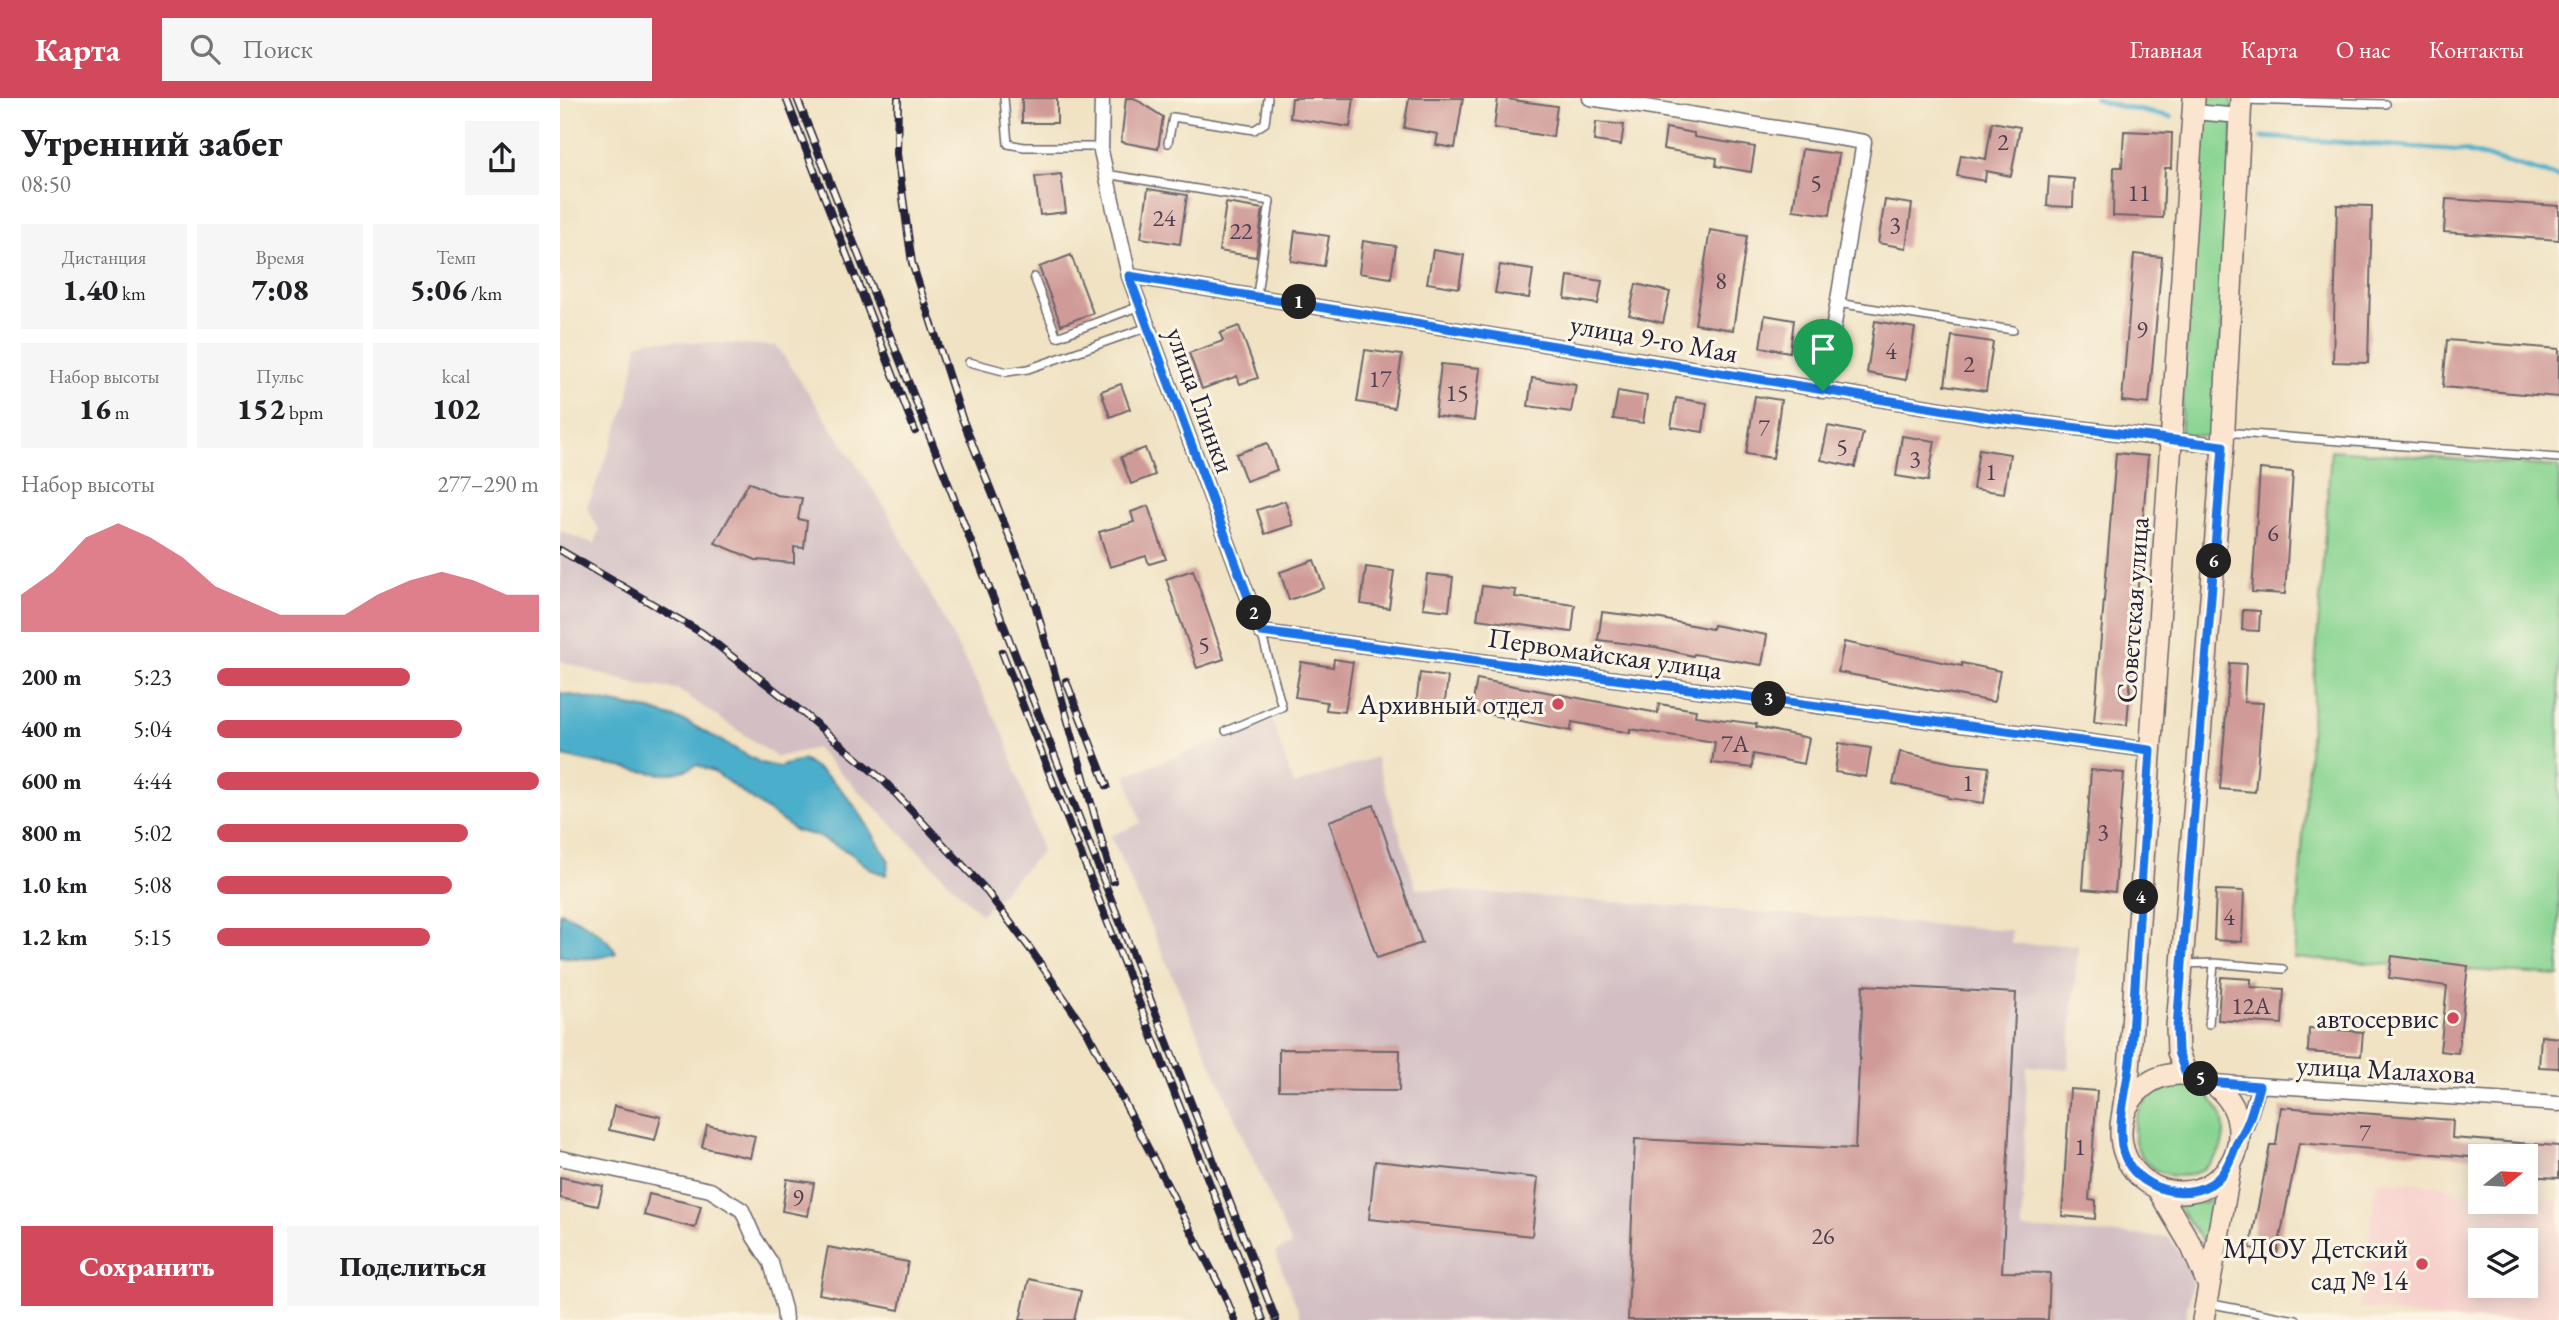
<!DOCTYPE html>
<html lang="ru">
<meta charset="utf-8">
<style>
:root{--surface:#fff;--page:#f6f6f6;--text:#202124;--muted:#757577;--accent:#d1495b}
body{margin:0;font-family:"EB Garamond",serif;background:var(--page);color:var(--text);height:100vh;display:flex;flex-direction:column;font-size:26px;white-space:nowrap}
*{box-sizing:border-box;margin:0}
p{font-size:23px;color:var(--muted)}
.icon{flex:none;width:38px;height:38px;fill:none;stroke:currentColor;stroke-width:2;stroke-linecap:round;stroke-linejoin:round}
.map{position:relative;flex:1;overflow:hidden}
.drawer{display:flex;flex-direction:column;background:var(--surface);width:560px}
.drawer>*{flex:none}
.needle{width:46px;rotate:72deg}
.fabs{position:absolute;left:1908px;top:1046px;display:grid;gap:14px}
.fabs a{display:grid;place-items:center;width:70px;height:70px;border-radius:0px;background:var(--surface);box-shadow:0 4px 18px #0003;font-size:35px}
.pin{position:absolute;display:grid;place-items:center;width:60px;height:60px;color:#fff;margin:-72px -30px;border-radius:50% 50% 50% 0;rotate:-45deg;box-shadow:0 0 7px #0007}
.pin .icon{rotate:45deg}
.km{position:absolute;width:35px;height:35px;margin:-18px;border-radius:50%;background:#222;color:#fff;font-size:19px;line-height:35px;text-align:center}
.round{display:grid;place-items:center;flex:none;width:74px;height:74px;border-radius:0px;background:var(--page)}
.overview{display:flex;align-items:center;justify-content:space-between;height:119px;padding:0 21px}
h1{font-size:38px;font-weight:800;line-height:52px}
.stats{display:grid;grid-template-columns:repeat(3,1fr);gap:10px;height:119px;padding:7px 21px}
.stats div{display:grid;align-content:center;border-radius:0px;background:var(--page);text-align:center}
.stats b{font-size:30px;font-weight:800}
.stats small{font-size:19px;font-weight:400}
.stats p{font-size:19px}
.chart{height:196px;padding:14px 21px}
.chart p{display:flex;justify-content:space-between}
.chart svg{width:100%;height:126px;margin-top:7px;fill:var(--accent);opacity:.7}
.button{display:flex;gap:14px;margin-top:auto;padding:14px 21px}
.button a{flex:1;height:80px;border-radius:0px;background:var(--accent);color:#fff;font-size:28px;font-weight:800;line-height:80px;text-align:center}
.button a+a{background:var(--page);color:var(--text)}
ul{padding:0 21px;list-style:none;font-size:23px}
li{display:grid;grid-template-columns:112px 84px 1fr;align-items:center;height:52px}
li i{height:18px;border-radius:9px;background:var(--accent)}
header{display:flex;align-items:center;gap:42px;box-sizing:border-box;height:98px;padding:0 35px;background:var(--accent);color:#fff}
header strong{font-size:33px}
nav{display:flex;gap:38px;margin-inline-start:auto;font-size:24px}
.search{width:490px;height:63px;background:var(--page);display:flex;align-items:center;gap:18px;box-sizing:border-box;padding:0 24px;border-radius:0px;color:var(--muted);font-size:26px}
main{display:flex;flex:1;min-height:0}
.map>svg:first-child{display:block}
.built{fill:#f7d0cc;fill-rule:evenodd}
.industrial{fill:#d2bec3}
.green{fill:#88d491;stroke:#557b66;stroke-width:2}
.water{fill:#4cafcb;stroke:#376883;stroke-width:2}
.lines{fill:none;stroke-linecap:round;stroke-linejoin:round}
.stream{stroke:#4cafcb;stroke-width:5}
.building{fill:#cf9a97}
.lane-casing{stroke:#6a656b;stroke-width:10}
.street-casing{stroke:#6a656b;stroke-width:17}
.secondary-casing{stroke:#6a656b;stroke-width:24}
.lane{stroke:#fff;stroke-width:7}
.street{stroke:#fff;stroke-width:14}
.secondary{stroke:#fce5cf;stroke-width:21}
.rail-casing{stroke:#22223b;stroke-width:8}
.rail{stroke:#fcf5e5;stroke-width:5;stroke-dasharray:16;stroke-linecap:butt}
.route-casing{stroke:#fff;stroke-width:14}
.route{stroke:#1a73e8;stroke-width:9}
.poi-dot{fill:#d1495b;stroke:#fcf5e5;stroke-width:2.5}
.labels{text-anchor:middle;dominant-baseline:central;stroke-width:6;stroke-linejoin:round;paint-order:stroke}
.number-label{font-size:24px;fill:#4d4052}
.street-label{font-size:28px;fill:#22223b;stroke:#fcf5e5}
.poi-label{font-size:28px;fill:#22223b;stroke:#fcf5e5;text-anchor:end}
</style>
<header>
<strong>Карта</strong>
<div class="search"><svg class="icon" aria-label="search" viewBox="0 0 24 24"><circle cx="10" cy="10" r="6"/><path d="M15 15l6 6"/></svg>Поиск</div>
<nav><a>Главная</a><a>Карта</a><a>О нас</a><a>Контакты</a></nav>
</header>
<main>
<section class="drawer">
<div class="overview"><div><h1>Утренний забег</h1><p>08:50</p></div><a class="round"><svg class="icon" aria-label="share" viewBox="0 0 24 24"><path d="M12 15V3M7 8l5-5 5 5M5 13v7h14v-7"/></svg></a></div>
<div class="stats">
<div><p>Дистанция</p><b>1.40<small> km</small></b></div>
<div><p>Время</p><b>7:08</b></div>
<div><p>Темп</p><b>5:06<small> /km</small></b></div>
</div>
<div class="stats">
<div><p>Набор высоты</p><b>16<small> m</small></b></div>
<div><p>Пульс</p><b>152<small> bpm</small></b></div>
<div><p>kcal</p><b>102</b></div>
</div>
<div class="chart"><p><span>Набор высоты</span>277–290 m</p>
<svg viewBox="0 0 160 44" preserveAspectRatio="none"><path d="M0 44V31L10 23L20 11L30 6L40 11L50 18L60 28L70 33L80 38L90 38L100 38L110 31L120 26L130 23L140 26L150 31L160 31V44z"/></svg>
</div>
<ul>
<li><b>200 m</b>5:23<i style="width:60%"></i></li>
<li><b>400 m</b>5:04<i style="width:76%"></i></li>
<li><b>600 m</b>4:44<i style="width:100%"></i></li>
<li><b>800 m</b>5:02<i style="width:78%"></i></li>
<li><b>1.0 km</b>5:08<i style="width:73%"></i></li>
<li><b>1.2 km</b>5:15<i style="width:66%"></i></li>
</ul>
<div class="button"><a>Сохранить</a><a>Поделиться</a></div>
</section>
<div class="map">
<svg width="1999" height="1222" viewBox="0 0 1999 1222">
<rect width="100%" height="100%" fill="#fcf5e5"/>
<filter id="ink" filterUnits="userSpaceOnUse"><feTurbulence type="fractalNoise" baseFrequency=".0143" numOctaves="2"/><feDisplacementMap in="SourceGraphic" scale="14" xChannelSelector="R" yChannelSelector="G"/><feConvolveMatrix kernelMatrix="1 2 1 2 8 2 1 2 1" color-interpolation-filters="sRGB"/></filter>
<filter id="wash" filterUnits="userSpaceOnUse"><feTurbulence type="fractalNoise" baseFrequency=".00686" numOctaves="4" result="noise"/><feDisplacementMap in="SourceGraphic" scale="28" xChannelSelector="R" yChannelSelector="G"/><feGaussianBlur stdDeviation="1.57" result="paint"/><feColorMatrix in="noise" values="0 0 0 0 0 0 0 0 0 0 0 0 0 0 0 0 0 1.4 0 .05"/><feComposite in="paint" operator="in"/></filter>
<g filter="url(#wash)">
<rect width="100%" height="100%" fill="#f0e2c3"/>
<path class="built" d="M1816,1081L1882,1088L1920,1101V1104H1929L1951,1112L1953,1104H1965V1100L1999,1103V1222H1891L1799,1210ZM1920,1143H1965V1188H1920Z"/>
<path class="industrial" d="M90,242L217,248L326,411L445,639L482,753L421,816L256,650L217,659L117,591L78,587L0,563V433L35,446L39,432L27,409L67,306L78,246Z
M712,623L734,687L816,659L856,790L1451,832V846L1518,847L1508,971L1467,968L1462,1131L1609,1139L1633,1180L1625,1222H742L715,1154L731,1147L551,738L581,725L566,677Z"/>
<path class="green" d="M1642,0H1672V12L1642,11Z
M1641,21L1673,25L1655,339L1620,336Z
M1771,352L1999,369V878L1734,860Z
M1574 1033a45 45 0 1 1 90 0a45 45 0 1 1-90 0Z
M1658,1098L1647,1149L1615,1104L1644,1105Z"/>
<path class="water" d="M0,595L90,612L127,624L201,665L218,669L242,662C286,684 304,722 329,763L326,777L312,772L289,754L255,737L236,733L153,673L137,667C111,682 88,674 61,669C40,666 20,663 0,657Z
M0,814C19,821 47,836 56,855C37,862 20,861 0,858Z"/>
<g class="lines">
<path class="stream" d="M1535,0L1545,5L1611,19
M1702,39L1905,53L1999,79"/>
</g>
<g id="blocks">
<path class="building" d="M462,0H497V25H462Z
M566,0H574L603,19L598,51L561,44Z
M732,0H794L790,29L730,20Z
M849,0H903L895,50L876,47L878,36L844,30Z
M938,0L997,8L993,39L934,30Z
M1036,24L1064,27L1061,47L1034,43Z
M1432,24L1460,29L1451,78L1426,73L1425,83L1397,78L1401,57L1426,61Z
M1106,30L1134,35V39L1195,49L1191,74L1156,68L1157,60L1103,51Z
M1564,33L1612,35L1611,70H1605L1603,120L1553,118L1554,69H1562Z
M1242,51L1279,56L1270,117L1233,112Z
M501,76L506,114L480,117L475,79Z
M1489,79L1514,81L1513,109L1487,108Z
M588,91L627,97L620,146L581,140Z
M1886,101L1999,108V142L1884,134Z
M1325,102L1352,106L1346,150L1318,145Z
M666,105L703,111L696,159L659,153Z
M1777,107L1812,108L1808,265L1773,264Z
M1150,132L1187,138L1173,232L1135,226Z
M735,133L769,138L764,168L731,163Z
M803,143L836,148L831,180L799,175Z
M873,152L904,157L899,190L867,185Z
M1574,156L1602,159L1589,306L1562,303Z
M511,157L533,215L501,227L479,169Z
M940,167L973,172L969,200L935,195Z
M1008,178L1042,183L1038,206L1005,201Z
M1076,186L1110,194L1103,225L1069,217Z
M1205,217L1234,222L1230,254L1200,249Z
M1315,223L1355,230L1346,282L1307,275Z
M679,228L698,280L680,286L677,278L642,291L629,255L663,243L660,235Z
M1392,238L1433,244L1426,293L1385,287Z
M1887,242L1999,251V299L1883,289Z
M805,252L842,257L834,310L797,304Z
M881,266L920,270L914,323L875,318Z
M972,280L1016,287L1011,314L968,308Z
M561,286L570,311L550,319L541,293Z
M1058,293L1087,298L1083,325L1053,321Z
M1195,298L1221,302L1213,360L1186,356Z
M1116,300L1147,305L1143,334L1111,329Z
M1268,328L1303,335L1295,369L1261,362Z
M1342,338L1375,343L1368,383L1336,378Z
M707,345L717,372L686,383L676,356Z
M585,350L595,377L571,386L561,359Z
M1419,351L1450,356L1444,395L1413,391Z
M1556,355L1588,358L1567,627L1534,624Z
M1700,371L1733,374L1725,496L1692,494Z
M189,384L216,397L242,400L238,421L247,423L244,450L234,449V465L196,462L155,445Z
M725,403L733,427L705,436L697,412Z
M588,408L606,461L589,466L586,458L550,469L539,434L574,424L571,414Z
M754,462L764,490L729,502L720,474Z
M806,469L834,473L829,510L801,506Z
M633,472L664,561L637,570L606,481Z
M867,476L893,479L889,513L863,510Z
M922,488L956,492L955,499L1015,507L1012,534L917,521Z
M1683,512L1700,513L1699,533L1682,532Z
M1042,514L1101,521L1152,531L1153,527L1207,537L1202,567L1134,556L1133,558L1095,549L1038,542Z
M1284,544L1402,568V565L1440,573L1434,604L1278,574Z
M774,561L793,564L785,614L766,612L767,604L735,599L741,564L773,569Z
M1670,565L1686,566L1684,604L1703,605L1695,694L1660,691Z
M860,575L888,579L884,611L856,607Z
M917,581L1098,615L1099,606L1136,612L1135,618L1197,626L1196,629L1249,640L1244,666L1193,656L1192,670L1152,665L1155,644L1070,631V635L1012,624L1011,633L911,613Z
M1279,645L1311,650L1306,679L1275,674Z
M1340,654L1393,665L1429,669L1424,705L1388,700V698L1333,686Z
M1531,672L1564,675L1555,794L1523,791Z
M814,707L862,845L817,860L769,723Z
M1656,792L1684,793L1682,844L1654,842Z
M1832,858L1908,868L1898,955L1880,953L1887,888L1829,880Z
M1661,879L1691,881V889L1724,891L1722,926L1658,922Z
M1303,887L1456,895L1442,1174L1490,1175L1488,1222H1068L1075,1041L1295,1051Z
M1749,930L1803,934L1801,958L1748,954Z
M1981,938L1999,940V970L1979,969Z
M719,951L840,952L839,993L719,992Z
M1510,991L1537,993L1529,1102L1536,1103L1535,1121L1502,1118Z
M54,1008L101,1019L95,1042L49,1032Z
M1721,1009L1893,1022L1892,1040L1999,1048V1080L1965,1078V1059H1910L1739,1045L1717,1155L1690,1150L1710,1047H1716Z
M147,1027L195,1038L190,1060L142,1049Z
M815,1063L978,1080L972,1138L809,1121Z
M0,1079L43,1088L38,1108L0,1100Z
M227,1081L254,1085L248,1118L222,1113Z
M89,1096L141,1108L135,1130L84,1117Z
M268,1149L348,1164L339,1212L259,1196Z
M469,1181L521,1193L514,1222H460Z"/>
</g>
</g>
<g filter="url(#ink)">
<use href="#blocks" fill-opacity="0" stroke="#6a656b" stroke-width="2"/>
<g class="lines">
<defs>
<path id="lane" d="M444,0L448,46L464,49H541
M1685,2L1826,6
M608,45L613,19L694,32L705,25L708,0
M546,76L710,103L697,197
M474,179L497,239L580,208
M1277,205L1453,232
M409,264L447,274L468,271L588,229
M1664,334L1999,360
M666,633L722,609L701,534
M1623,866L1654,865L1723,871
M1649,926L1654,865
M1647,1205L1736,1222"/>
<path id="street" d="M542,0L541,53L569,178L701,534L1590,652
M1030,0L1304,44L1263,293
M1634,14L1681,18
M569,178L1429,319L1663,348
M1649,984L1999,1006
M1677,1045L1686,1029L1699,988
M0,1060L150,1092L182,1112L194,1139L211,1165L224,1211L225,1222"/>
<path id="secondary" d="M1626,976L1618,954L1617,929L1663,348L1681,0
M1561 1035a59 59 0 1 1 118 0a59 59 0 1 1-118 0Z
M1561,1027L1569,973L1634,0
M1597,1090L1632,1149L1649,1188
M1643,1222L1671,1066"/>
</defs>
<use href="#lane" class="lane-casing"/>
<use href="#street" class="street-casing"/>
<use href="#secondary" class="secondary-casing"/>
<use href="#lane" class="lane"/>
<use href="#street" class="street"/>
<use href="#secondary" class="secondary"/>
<defs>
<path id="rail" d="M226,0L355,333
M237,0L716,1222
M338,0L337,56L352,165L402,320L472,495L553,783
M0,452L142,535L231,605L324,683L425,791L471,852L528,935L664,1196L675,1222
M442,554L703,1222
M506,583L547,688"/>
</defs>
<use href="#rail" class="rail-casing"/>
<use href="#rail" class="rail"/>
</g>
</g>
<g class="lines" filter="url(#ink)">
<defs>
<path id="route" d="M569,178L1429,319L1663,348L1617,929L1618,954L1626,976L1649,984L1699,988C1695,1002 1692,1016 1686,1029C1683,1035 1679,1041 1676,1047C1668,1069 1661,1086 1636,1092C1605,1099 1568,1082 1562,1048C1557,1018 1569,984 1571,953C1577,853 1583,752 1590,652L701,534Z"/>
</defs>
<use href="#route" class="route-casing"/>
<use href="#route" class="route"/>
</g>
<g class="poi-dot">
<circle cx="998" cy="606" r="7"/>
<circle cx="1893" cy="920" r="7"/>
<circle cx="1862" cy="1166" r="7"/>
</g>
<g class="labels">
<g class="number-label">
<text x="1443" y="43">2</text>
<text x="1256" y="84">5</text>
<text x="1579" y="94">11</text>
<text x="604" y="119">24</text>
<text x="1335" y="126">3</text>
<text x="681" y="132">22</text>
<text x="1161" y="182">8</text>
<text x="1582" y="231">9</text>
<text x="1331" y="252">4</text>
<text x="1409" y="265">2</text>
<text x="820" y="280">17</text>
<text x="897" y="294">15</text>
<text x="1204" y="329">7</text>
<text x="1282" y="348">5</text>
<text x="1355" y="360">3</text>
<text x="1431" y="373">1</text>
<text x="1713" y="434">6</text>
<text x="644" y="546">5</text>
<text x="1175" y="645">7А</text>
<text x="1408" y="684">1</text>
<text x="1543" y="733">3</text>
<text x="1669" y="818">4</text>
<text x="1691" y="907">12А</text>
<text x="1805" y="1034">7</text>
<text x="1520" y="1048">1</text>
<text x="238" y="1099">9</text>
<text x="1263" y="1137">26</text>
</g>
<g class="street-label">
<text transform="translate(1094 240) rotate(10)">улица 9-го Мая</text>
<text transform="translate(641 302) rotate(70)">улица Глинки</text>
<text transform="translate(1572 512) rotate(-86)">Советская улица</text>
<text transform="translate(1045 555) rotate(8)">Первомайская улица</text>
<text transform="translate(1826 971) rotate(3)">улица Малахова</text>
</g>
<g class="poi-label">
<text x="984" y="606">Архивный отдел</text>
<text x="1879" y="920">автосервис</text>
<text x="1848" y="1150">МДОУ Детский<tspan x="1848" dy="32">сад № 14</tspan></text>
</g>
</g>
</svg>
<div class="fabs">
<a><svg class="needle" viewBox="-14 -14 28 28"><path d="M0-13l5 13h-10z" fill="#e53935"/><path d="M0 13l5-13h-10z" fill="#757577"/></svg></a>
<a><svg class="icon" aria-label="layers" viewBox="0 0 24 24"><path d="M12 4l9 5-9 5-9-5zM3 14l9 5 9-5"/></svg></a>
</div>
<div class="pin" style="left:1263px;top:293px;background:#1e9e55"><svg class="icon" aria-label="arrive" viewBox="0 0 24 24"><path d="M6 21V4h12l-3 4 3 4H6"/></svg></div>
<b class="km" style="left:739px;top:204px">1</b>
<b class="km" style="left:694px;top:515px">2</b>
<b class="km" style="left:1209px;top:601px">3</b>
<b class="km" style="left:1581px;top:799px">4</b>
<b class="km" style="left:1641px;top:981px">5</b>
<b class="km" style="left:1654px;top:463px">6</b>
</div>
</main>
